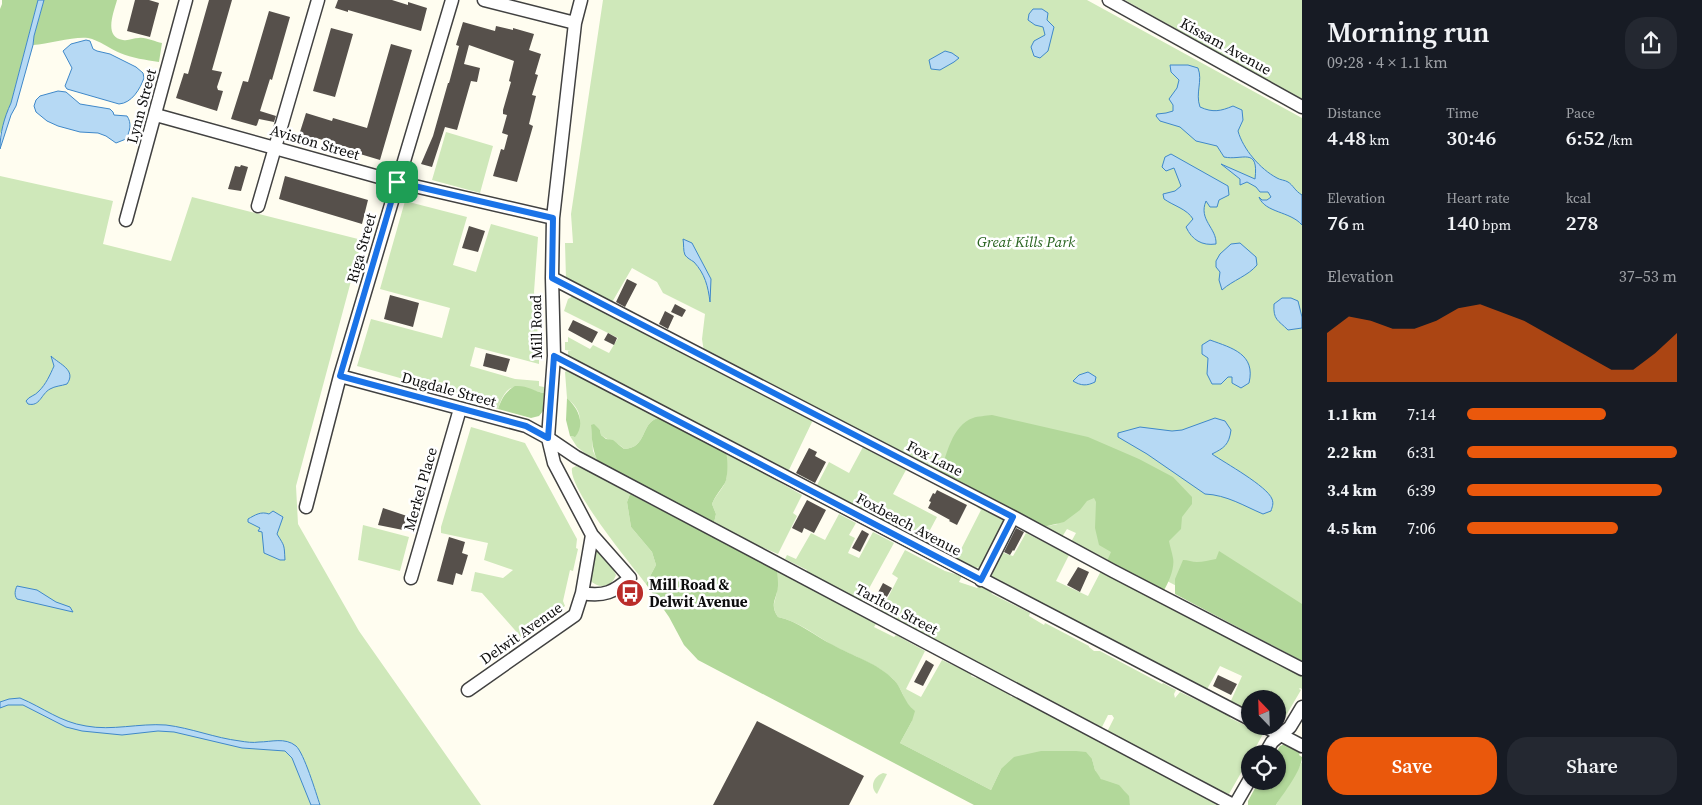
<!DOCTYPE html>
<meta charset="utf-8">
<style>
:root{--surface:#171b24;--page:#242831;--text:#f1f3f6;--muted:#9ea1a6;--accent:#ea580c}
body{margin:0;font-family:"Source Serif 4",serif;background:var(--page);color:var(--text);height:100vh;display:flex;flex-direction:column;font-size:19px;white-space:nowrap}
*{box-sizing:border-box;margin:0}
p{font-size:16px;color:var(--muted)}
.icon{flex:none;width:28px;height:28px;fill:none;stroke:currentColor;stroke-width:2;stroke-linecap:round;stroke-linejoin:round}
.map{position:relative;flex:1;overflow:hidden}
.details{display:flex;flex-direction:column;background:var(--surface);width:400px}
.details>*{flex:none}
.needle{width:32px;rotate:337deg}
.fabs{position:absolute;left:1241px;top:690px;display:grid;gap:10px}
.fabs a{display:grid;place-items:center;width:45px;height:45px;border-radius:50%;background:var(--surface);box-shadow:0 1px 4px #0004;font-size:25px}
.pin{position:absolute;display:grid;place-items:center;width:42px;height:42px;color:#fff;margin:-21px;border-radius:10px;box-shadow:0 2px 8px #0006}
.round{display:grid;place-items:center;flex:none;width:52px;height:52px;border-radius:20px;background:var(--page)}
.summary{display:flex;align-items:center;justify-content:space-between;height:85px;padding:0 25px}
h1{font-size:28px;font-weight:600;line-height:38px}
.figures{display:grid;grid-template-columns:repeat(3,1fr);gap:8px;height:85px;padding:5px 25px}
.figures div{display:grid;align-content:center}
.figures b{font-size:21px;font-weight:600}
.figures small{font-size:14px;font-weight:400}
.figures p{font-size:14px}
.chart{height:140px;padding:10px 25px}
.chart p{display:flex;justify-content:space-between}
.chart svg{width:100%;height:90px;margin-top:5px;fill:var(--accent);opacity:.7}
.action{display:flex;gap:10px;margin-top:auto;padding:10px 25px}
.action a{flex:1;height:58px;border-radius:20px;background:var(--accent);color:#fff;font-size:20px;font-weight:600;line-height:58px;text-align:center}
.action a+a{background:var(--page);color:var(--text)}
ul{padding:0 25px;list-style:none;font-size:16px}
li{display:grid;grid-template-columns:80px 60px 1fr;align-items:center;height:38px}
li i{height:12px;border-radius:6px;background:var(--accent)}
main{display:flex;flex:1;min-height:0}
.map>svg:first-child{display:block}
.green{fill:#cfe8ba}
.forest{fill:#b2d89a}
.water{fill:#b6d9f4;stroke:#3f88c9}
.building{fill:#56504b}
.lines{fill:none;stroke-linecap:round;stroke-linejoin:round}
.street-casing{stroke:#414141;stroke-width:15}
.street{stroke:#fff;stroke-width:12}
.route-casing{stroke:#fff;stroke-width:10}
.route{stroke:#1a73e8;stroke-width:6}
.labels{text-anchor:middle;dominant-baseline:central;stroke-width:5;stroke-linejoin:round;paint-order:stroke}
.street-label{font-size:15px;fill:#0e0e0e;stroke:#fff}
.park-label{font-size:15px;font-style:italic;fill:#296420;stroke:#fff}
.poi-label{font-size:15px;font-weight:bold;fill:#0e0e0e;stroke:#fff;text-anchor:start}
</style>
<main>
<div class="map">
<svg width="1302" height="805" viewBox="0 0 1302 805">
<rect width="100%" height="100%" fill="#fffdf0"/>
<path class="green" d="M603,0H1087L1302,118V652L1112,552L1107,561L1071,542L1076,533L1067,529L1062,537L1043,527L1058,524L953,481L704,352L702,339L705,314L663,293L657,282L632,268L611,304L566,279L565,243H573L571,214Z
M1125,0H1302V101Z
M446,132L493,146L480,193L432,180Z
M0,176L113,201L103,244L171,261L192,197L362,240L296,486L298,524L359,631L481,805H0Z
M405,201L467,217L453,265L476,272L491,224L538,237L534,292L539,349L536,348V355L539,356V364L475,347L470,366L515,379L539,381V386L544,387V393C520,389 508,376 498,409L486,406V402L357,366L371,319L442,338L450,308L380,289Z
M575,295L615,318L640,328L653,338L666,342L813,420L788,472L776,464L774,466L568,358V351H572L565,350V342H568V337L590,349L593,345L609,353L618,338L564,311L568,299Z
M568,370L611,393V395H614L658,418C640,423 648,448 624,449C615,440 610,442 601,435L600,430L591,425L593,451L600,465L577,447L570,436L574,437C583,420 582,411 567,398L565,372Z
M471,427L525,443L577,539L576,548L578,549L573,571L570,570L563,601L565,606L521,637L482,593L471,591L475,572L503,578L513,570L484,560L488,543L441,533V527Z
M863,447L906,470L893,494L937,517L923,543L816,487L829,462L849,473Z
M726,452L802,495L793,513L797,516L778,554L764,548L762,552L713,527L716,514L712,504C715,496 721,491 725,483C728,477 727,459 726,452Z
M576,466L584,469L630,494L627,502L631,527L652,552L656,565L646,584C631,564 568,489 572,468Z
M978,503L1006,519L984,568L979,570L978,567L976,568L970,565L969,567L956,559L981,510L977,507Z
M839,514L856,523L849,535L855,538L848,553L859,558L873,532L894,543L861,603L805,575L807,570L785,559L787,555L796,559L811,533L825,540Z
M363,525L409,537L400,571L358,560Z
M1026,533L1069,555L1056,581L1088,596L1102,569L1302,674V689L1300,688L1299,689L1301,690L1281,724L1278,726V699H1250V713L1230,703L1242,676L1220,666L1206,691L1064,614L1054,612C1052,607 1050,608 1045,606C1032,602 1022,592 1011,586L1010,588L1009,586L1001,584L1002,581L991,577L1001,552L1013,556Z
M595,547L610,563L616,575C612,587 599,590 590,580Z
M905,550L945,571L962,576L959,582L977,588L979,586L991,592L992,594L1030,613L1029,616L1044,625L1045,623L1047,624L1089,646V647L1094,651H1100L1162,684L1163,683L1176,690L1174,694L1175,698L1180,692L1230,716V718L1263,734L1252,754H1250V757L1229,794L1225,793L1223,795L1205,783L1202,785L1107,732L1114,718L1112,715H1108L1101,729L880,613L898,578L892,574Z
M777,570L876,624L874,627L894,637L896,635L925,651L906,689L921,697L942,660L972,674L971,676L976,678L977,677L1010,694V696L1012,697L1013,695L1097,739V741L1099,742L1100,740L1218,805H1130C1125,779 1111,789 1100,778C1095,773 1094,766 1092,759L1001,769L991,790L900,743L912,721C908,708 903,689 893,679C876,663 852,656 832,645C815,635 798,621 778,617C770,605 776,602 777,590C778,584 778,577 777,570Z
M1302,762V805H1276Z
M883,773L887,774L877,794C869,787 874,776 883,773Z"/>
<path class="forest" d="M2,0H38L11,103C6,114 5,124 0,134V9L2,4Z
M44,0H117C114,12 103,37 123,40C129,41 133,38 139,38C146,37 155,42 162,43L159,62C146,60 132,58 120,53C110,49 99,40 88,38C75,36 49,44 33,45L34,36Z
M515,386C527,385 533,391 544,393L543,411L539,416L531,418L498,409C502,398 505,392 515,386Z
M567,398C578,408 586,424 575,437L570,436L566,420Z
M992,415L1088,437L1139,459L1173,477L1192,497V504L1182,517L1181,529L1169,541C1170,547 1172,552 1173,558C1175,567 1169,582 1164,590L1107,561L1111,552L1099,545L1095,528L1096,502L1094,498L1087,501L1080,510L1064,522L1043,527L940,474C946,456 952,425 973,418C978,416 986,416 992,415Z
M658,418L726,452C728,458 728,478 725,483C720,491 715,496 712,504L716,514L713,527L600,465C592,452 592,440 591,425L594,424L600,430L601,435L606,439L613,440L624,449C648,448 640,423 658,418Z
M630,494L777,570C778,575 778,581 778,586C777,599 769,604 778,617C798,621 815,636 833,645C852,656 878,663 894,680C903,689 903,702 915,711L912,721L900,743L991,790L1001,769L1014,757L1041,751H1076L1086,752L1092,759L1095,770L1101,779L1119,785L1129,796L1130,805H974L698,660L684,645L669,617L646,584L656,565L652,552L631,527L627,502Z
M1219,551L1302,604V661L1175,594V579L1183,560C1188,560 1192,562 1197,562C1203,562 1209,560 1216,559Z
M1285,744L1300,753L1299,755L1302,757C1302,770 1283,794 1276,805H1248V801L1259,781H1278V754H1275L1280,746Z"/>
<path class="water" d="M38,0H44L34,36L33,45L16,106L11,115L0,149C0,133 4,118 11,103Z
M1033,9H1042L1048,13L1047,20L1054,27L1048,51L1040,58L1034,56L1031,47L1034,41L1045,35L1043,27L1035,25L1028,20L1029,14Z
M86,40L90,41L93,49L97,51L110,54L136,67L143,73L144,78C140,89 132,103 119,104L67,89L65,86L72,68L63,51L71,44Z
M945,51L952,53L959,58L954,62L940,70L931,69L929,60Z
M1170,65H1188L1198,68C1203,81 1195,93 1200,107C1213,113 1221,111 1233,106L1242,110L1243,120L1238,131C1243,149 1260,169 1277,178C1280,180 1285,180 1288,182C1293,185 1295,191 1302,195V225C1290,211 1265,213 1259,197L1262,200H1267L1271,197L1268,192H1260L1256,187L1247,182L1240,185V179L1221,164L1255,179C1259,146 1242,161 1224,157L1217,146L1196,141L1180,127L1160,121L1156,116L1157,114L1166,113L1173,111V105L1169,99L1177,88L1179,80L1171,72Z
M58,91L66,92L80,104L110,109L113,112L114,115L127,116C132,123 130,131 126,139L116,143L106,136L98,133L80,132L58,126L47,121L36,112L34,106L36,100L40,96Z
M1171,154L1228,186L1229,195L1219,200L1217,207H1210L1206,201C1198,220 1217,228 1216,244C1202,246 1192,240 1186,227L1193,219C1187,209 1174,206 1164,199L1163,194L1175,191L1181,186L1174,168L1166,171L1162,167L1165,157Z
M683,239L692,243L711,279L710,302C708,286 705,274 694,262C691,260 687,258 685,255C683,251 684,244 683,239Z
M1240,243L1256,257L1257,265C1248,276 1233,280 1222,290L1219,280L1220,272L1216,267V261L1220,254L1231,244Z
M1282,298H1291L1298,301L1302,317V328L1288,330C1278,320 1273,320 1274,304Z
M1210,340C1232,348 1256,354 1249,383L1241,388L1232,383V377H1228L1221,384H1212L1207,374L1208,358L1202,354V345Z
M51,356C59,364 77,370 67,384C61,386 55,386 50,389C41,394 40,407 28,404L26,401C29,396 35,396 39,391C46,384 50,375 54,366Z
M1088,372L1096,377L1095,382C1087,386 1081,386 1073,381L1079,375Z
M1215,418L1225,421L1231,430C1229,445 1224,448 1212,454C1225,463 1267,486 1272,499C1274,504 1272,507 1271,511L1263,514C1244,506 1227,495 1205,494L1147,454L1118,437V433L1140,427L1172,431L1182,430Z
M273,511L283,517L277,534C285,547 284,544 285,560H280L264,553L262,532L258,531L260,528L248,522V519C255,515 261,511 269,514Z
M17,586L37,590L56,602L70,607L73,612L17,599C14,595 15,590 17,586Z
M20,698C44,708 60,722 86,726C112,731 139,723 166,725C191,728 215,738 240,741C246,742 253,743 259,742C271,742 285,737 296,746C304,753 316,793 320,805H311L292,758L285,751L242,748L174,732L158,731L122,735L82,731L66,727L23,705H8L0,708V702L9,699Z"/>
<path class="building" d="M135,0H149L159,3L150,37L127,31Z
M209,0H232L212,70L222,72L217,87L218,90L223,91L217,111L176,98L184,73L188,74Z
M338,0H392L408,5V2L427,8L421,31L348,10V12L335,8Z
M269,11L290,17L272,80L270,79L260,111L276,116L274,122L259,119L257,125L256,126L231,119L243,81L248,82Z
M463,22L495,31L496,26L513,30V28L534,34L529,50L541,54L535,74L538,75L532,95L536,96L529,124L533,126L517,182L493,176L501,149L504,150L508,135L502,133L507,115L503,114V110L511,82L509,81L514,61L469,45L464,64L480,68L477,82L471,81L457,130L445,127L432,167L421,164L433,136L448,83H449L459,46L456,45Z
M331,28L353,34L335,97L313,91Z
M391,44L412,50L380,160L360,154V151L316,138V140L299,135L306,113L332,121L333,118L367,128Z
M241,165L248,167L241,191L228,189L235,166L240,167Z
M285,176L368,200L362,224L279,199Z
M469,226L485,231L478,252L462,248Z
M627,279L637,284L625,307L616,302Z
M390,295L419,303L413,327L384,319Z
M675,304L686,310L682,317L671,312Z
M665,311L674,316L668,329L659,324Z
M573,320L598,332L592,343L568,330Z
M608,333L617,338L614,345L604,340Z
M486,353L510,359L506,372L483,366Z
M809,448L817,452L815,456L826,462L815,483L796,473Z
M937,490L967,505L957,525L949,521L950,520L928,508L931,502L929,501L933,493L935,494Z
M807,500L826,510L814,533L804,528L802,533L792,528Z
M383,508L407,516L403,530L378,525Z
M1016,528L1024,532L1014,551L1013,550L1010,555L1004,552Z
M862,530L869,534L860,552L852,548Z
M449,537L465,542L462,553L468,555L462,575L456,573L453,585L437,581Z
M1078,567L1089,572L1080,592L1067,585Z
M883,583L892,588L880,609L872,604Z
M926,660L934,665L923,686L914,682Z
M1218,675L1237,684L1231,695L1213,686Z
M757,721L864,776L849,805H713Z"/>
<g class="lines">
<defs>
<path id="street" d="M484,0L575,23
M581,0L575,23L553,218L552,278L554,356L548,438L554,463L592,535L630,578C614,592 604,597 582,593
M1109,0L1302,107
M156,115L397,182L553,218
M258,206L318,0
M126,220L186,0
M552,278L1013,517L1113,571L1302,669
M554,356L1250,719
M340,376L526,426L548,438L576,457L1233,805
M306,507L340,376L452,0
M411,578L460,409
M981,580L1013,517
M468,690L575,615L582,593L592,535
M1264,726L1302,746
M1265,754L1272,742L1290,727L1302,707
M1235,805L1250,779"/>
</defs>
<use href="#street" class="street-casing"/>
<use href="#street" class="street"/>
</g>
<g class="lines">
<defs>
<path id="route" d="M397,182L553,218L552,278L1013,517L981,580L554,356L548,438L526,426L340,376Z"/>
</defs>
<use href="#route" class="route-casing"/>
<use href="#route" class="route"/>
</g>
<defs>
<symbol id="bus-disc" viewBox="-11 -11 22 22"><circle r="9.5" fill="#ba2d2a" stroke="#fff"/><path d="M-5-6H5V4H4V6H2V4H-2V6H-4V4H-5ZM-3.5-4V0h7V-4ZM-3.5 1.2v1.5H-2V1.2ZM2 1.2v1.5H3.5V1.2Z" fill="#fff"/></symbol>
</defs>
<g fill-rule="evenodd">
<use href="#bus-disc" x="614" y="577" width="32" height="32"/>
</g>
<g class="labels">
<g class="street-label">
<text transform="translate(1226 46) rotate(29)">Kissam Avenue</text>
<text transform="translate(141 106) rotate(-75)">Lynn Street</text>
<text transform="translate(315 142) rotate(16)">Aviston Street</text>
<text transform="translate(361 248) rotate(-74)">Riga Street</text>
<text transform="translate(536 327) rotate(-91)">Mill Road</text>
<text transform="translate(449 389) rotate(15)">Dugdale Street</text>
<text transform="translate(935 458) rotate(27)">Fox Lane</text>
<text transform="translate(420 489) rotate(-74)">Merkel Place</text>
<text transform="translate(909 524) rotate(28)">Foxbeach Avenue</text>
<text transform="translate(897 609) rotate(28)">Tarlton Street</text>
<text transform="translate(521 633) rotate(-35)">Delwit Avenue</text>
</g>
<g class="park-label">
<text x="1026" y="241">Great Kills Park</text>
</g>
<g class="poi-label">
<text x="649" y="584">Mill Road &amp;<tspan x="649" dy="17">Delwit Avenue</tspan></text>
</g>
</g>
</svg>
<div class="fabs">
<a><svg class="needle" viewBox="-14 -14 28 28"><path d="M0-13l5 13h-10z" fill="#e53935"/><path d="M0 13l5-13h-10z" fill="#9ea1a6"/></svg></a>
<a><svg class="icon" aria-label="locate" viewBox="0 0 24 24"><circle cx="12" cy="12" r="6"/><path d="M12 2v4M12 18v4M2 12h4M18 12h4"/></svg></a>
</div>
<div class="pin" style="left:397px;top:182px;background:#1e9e55"><svg class="icon" aria-label="arrive" viewBox="0 0 24 24"><path d="M6 21V4h12l-3 4 3 4H6"/></svg></div>
</div>
<section class="details">
<div class="summary"><div><h1>Morning run</h1><p>09:28 · 4 × 1.1 km</p></div><a class="round"><svg class="icon" aria-label="share" viewBox="0 0 24 24"><path d="M12 15V3M7 8l5-5 5 5M5 13v7h14v-7"/></svg></a></div>
<div class="figures">
<div><p>Distance</p><b>4.48<small> km</small></b></div>
<div><p>Time</p><b>30:46</b></div>
<div><p>Pace</p><b>6:52<small> /km</small></b></div>
</div>
<div class="figures">
<div><p>Elevation</p><b>76<small> m</small></b></div>
<div><p>Heart rate</p><b>140<small> bpm</small></b></div>
<div><p>kcal</p><b>278</b></div>
</div>
<div class="chart"><p><span>Elevation</span>37–53 m</p>
<svg viewBox="0 0 160 44" preserveAspectRatio="none"><path d="M0 44V20L10 12L20 14L30 18L40 18L50 14L60 8L70 6L80 10L90 14L100 20L110 26L120 32L130 38L140 38L150 30L160 20V44z"/></svg>
</div>
<ul>
<li><b>1.1 km</b>7:14<i style="width:66%"></i></li>
<li><b>2.2 km</b>6:31<i style="width:100%"></i></li>
<li><b>3.4 km</b>6:39<i style="width:93%"></i></li>
<li><b>4.5 km</b>7:06<i style="width:72%"></i></li>
</ul>
<div class="action"><a>Save</a><a>Share</a></div>
</section>
</main>
